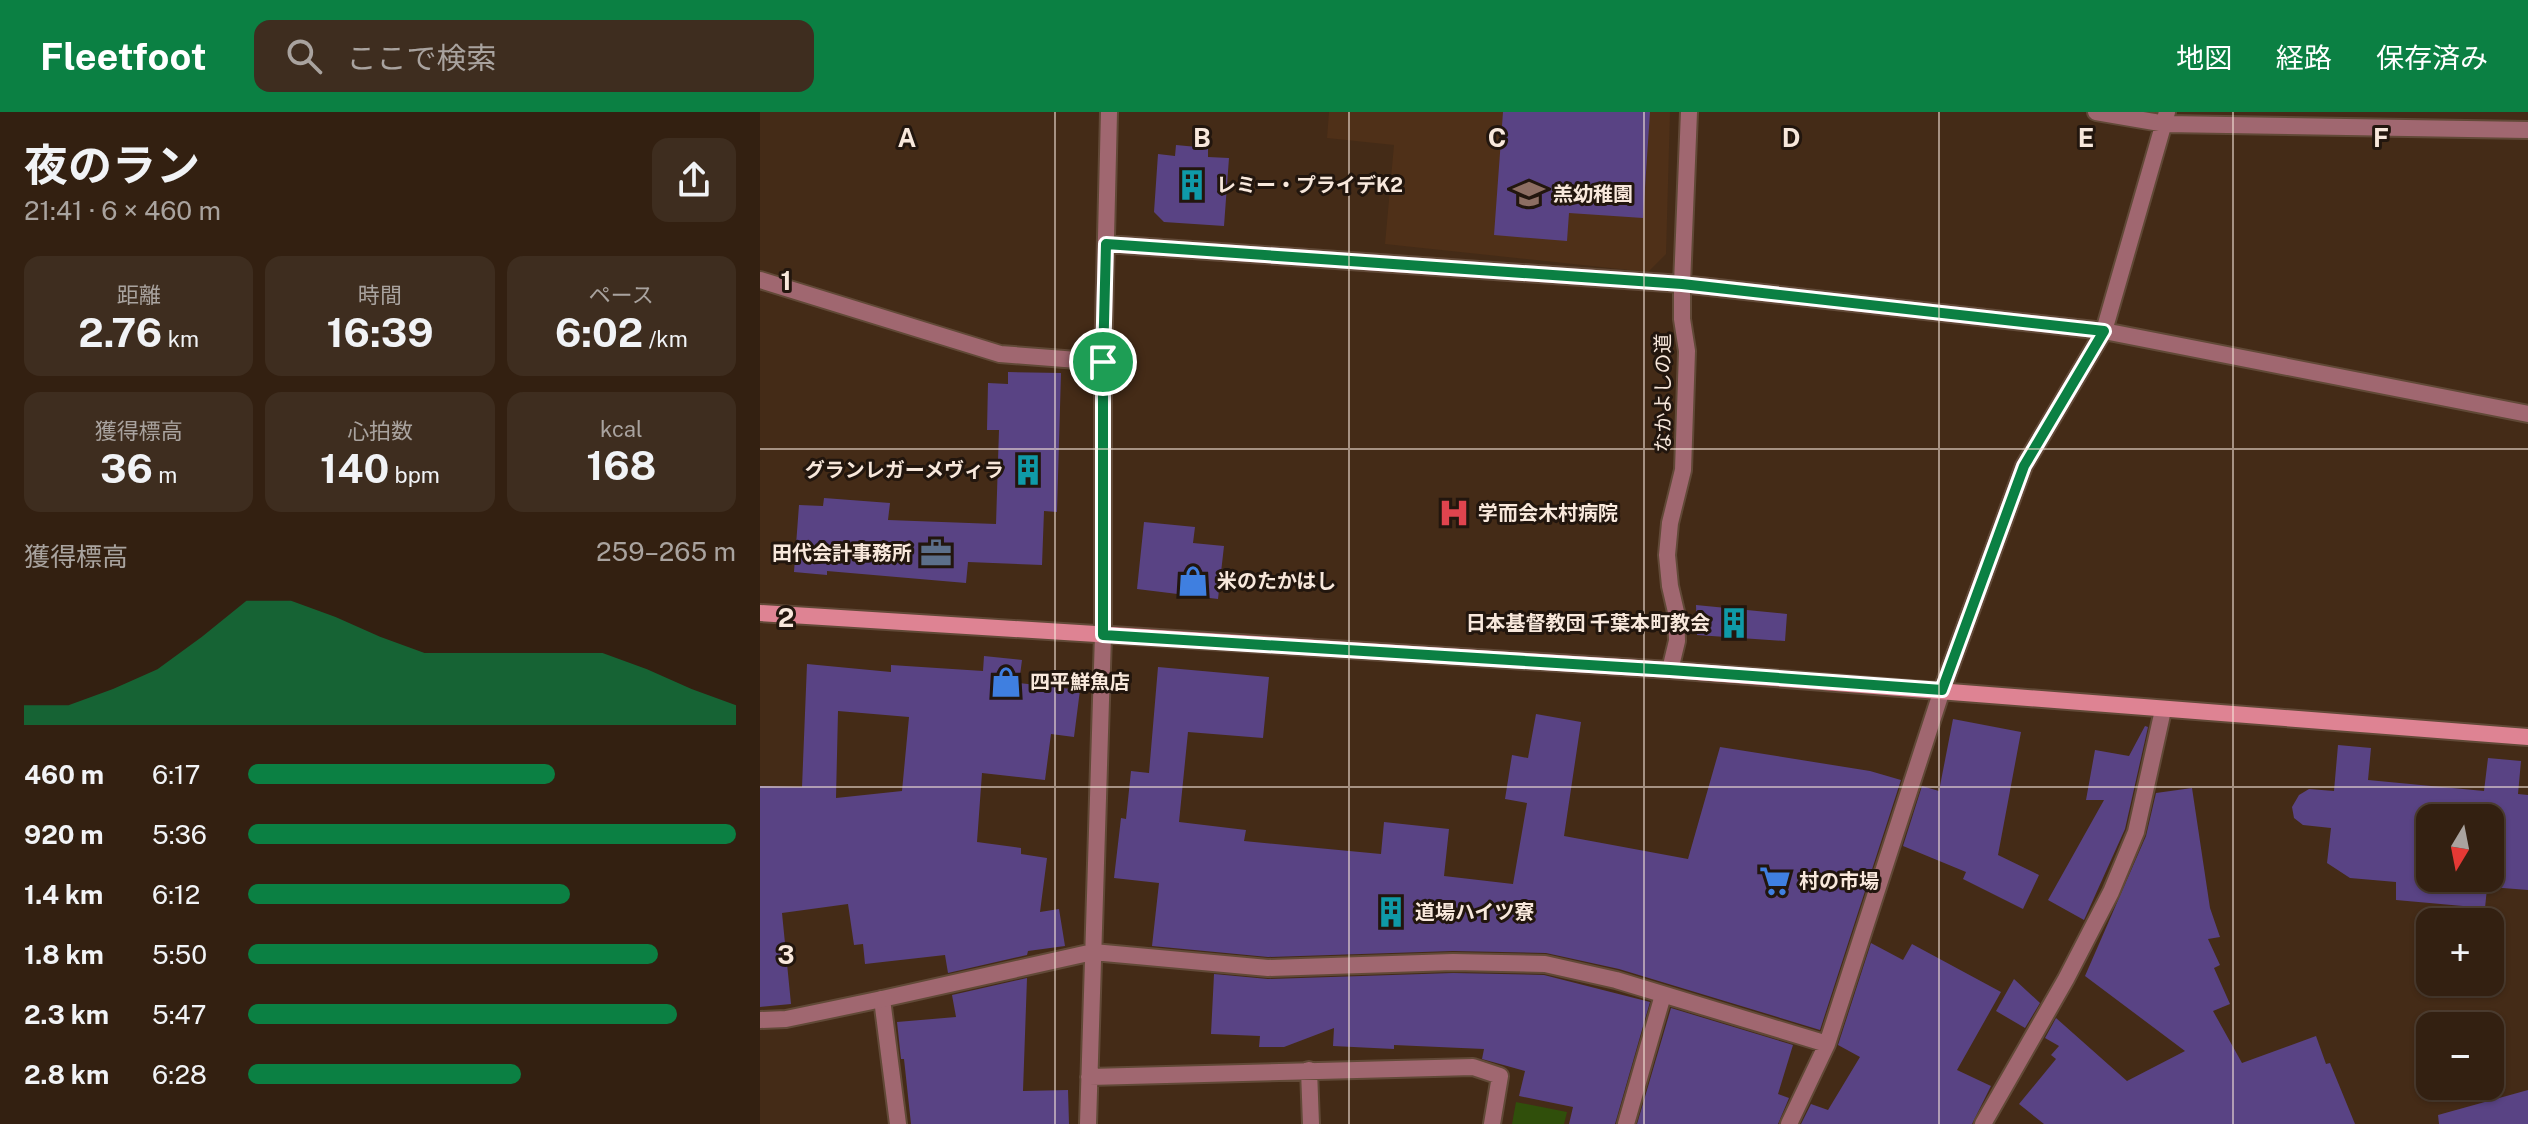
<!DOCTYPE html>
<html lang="ja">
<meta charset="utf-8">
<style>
:root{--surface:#332011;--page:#3e2d1f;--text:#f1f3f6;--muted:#a9a39f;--line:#4e3e31;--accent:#0b8043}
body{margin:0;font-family:"Public Sans","Noto Sans JP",sans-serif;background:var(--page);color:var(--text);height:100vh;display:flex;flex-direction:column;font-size:30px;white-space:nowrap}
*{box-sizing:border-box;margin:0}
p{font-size:26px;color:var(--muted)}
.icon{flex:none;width:44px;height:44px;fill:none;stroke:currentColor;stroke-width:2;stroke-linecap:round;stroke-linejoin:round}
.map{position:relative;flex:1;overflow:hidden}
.panel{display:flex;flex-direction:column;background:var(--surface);width:760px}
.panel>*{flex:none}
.needle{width:52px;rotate:190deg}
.controls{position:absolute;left:1656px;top:692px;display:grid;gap:16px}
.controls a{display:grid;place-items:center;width:88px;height:88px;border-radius:16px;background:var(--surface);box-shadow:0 2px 6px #0004,0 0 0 2px var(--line);font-size:40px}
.pin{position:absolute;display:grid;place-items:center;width:68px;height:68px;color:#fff;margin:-34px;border:4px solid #fff;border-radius:50%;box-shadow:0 2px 8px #0007}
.round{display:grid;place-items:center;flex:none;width:84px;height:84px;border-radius:16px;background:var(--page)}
.headline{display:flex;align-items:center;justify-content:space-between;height:136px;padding:0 24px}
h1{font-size:44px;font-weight:700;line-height:60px}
.figures{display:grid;grid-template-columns:repeat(3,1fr);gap:12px;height:136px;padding:8px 24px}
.figures div{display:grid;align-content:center;border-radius:16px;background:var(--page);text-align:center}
.figures b{font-size:40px;font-weight:700}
.figures small{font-size:22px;font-weight:400}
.figures p{font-size:22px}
.chart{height:224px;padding:16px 24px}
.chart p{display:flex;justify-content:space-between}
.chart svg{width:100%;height:144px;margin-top:8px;fill:var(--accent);opacity:.7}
ul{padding:0 24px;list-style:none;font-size:26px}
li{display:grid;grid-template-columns:128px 96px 1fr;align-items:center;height:60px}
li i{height:20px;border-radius:10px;background:var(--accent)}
header{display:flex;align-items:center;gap:48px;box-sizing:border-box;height:112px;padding:0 40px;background:var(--accent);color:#fff}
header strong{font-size:38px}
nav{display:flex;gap:44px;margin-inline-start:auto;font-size:28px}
.search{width:560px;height:72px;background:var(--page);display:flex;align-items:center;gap:20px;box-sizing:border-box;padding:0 28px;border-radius:16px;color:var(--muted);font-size:30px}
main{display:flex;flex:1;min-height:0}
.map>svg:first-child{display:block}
.built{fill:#4f3018}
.green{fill:#304f0b}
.building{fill:#594384;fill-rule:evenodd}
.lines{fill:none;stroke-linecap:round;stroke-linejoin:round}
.lane-casing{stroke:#614937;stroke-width:20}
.street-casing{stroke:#614937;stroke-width:20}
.secondary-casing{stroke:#614937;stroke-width:20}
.lane{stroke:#a06770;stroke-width:16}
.street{stroke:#a06770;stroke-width:16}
.secondary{stroke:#de8393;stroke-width:16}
.route-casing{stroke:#fff;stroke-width:16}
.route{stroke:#0b8043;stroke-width:10}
.grid{fill:none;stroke:#f8e8dc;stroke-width:2;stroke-opacity:0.55}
.labels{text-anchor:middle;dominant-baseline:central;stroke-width:6;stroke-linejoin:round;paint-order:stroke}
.poi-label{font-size:20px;font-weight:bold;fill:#f8e8dc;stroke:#22160e;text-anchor:start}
.street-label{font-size:20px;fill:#f8e8dc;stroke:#22160e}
.grid-label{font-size:26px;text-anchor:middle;font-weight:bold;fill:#f8e8dc;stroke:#22160e;stroke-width:6;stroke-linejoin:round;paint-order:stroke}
</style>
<header>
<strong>Fleetfoot</strong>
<div class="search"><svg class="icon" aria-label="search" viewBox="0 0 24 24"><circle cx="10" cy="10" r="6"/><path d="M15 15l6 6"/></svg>ここで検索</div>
<nav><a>地図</a><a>経路</a><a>保存済み</a></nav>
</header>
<main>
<section class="panel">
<div class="headline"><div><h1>夜のラン</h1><p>21:41 · 6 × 460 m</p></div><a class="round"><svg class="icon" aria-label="share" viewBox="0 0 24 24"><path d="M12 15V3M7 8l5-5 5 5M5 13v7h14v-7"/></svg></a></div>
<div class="figures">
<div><p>距離</p><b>2.76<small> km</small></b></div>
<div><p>時間</p><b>16:39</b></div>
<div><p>ペース</p><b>6:02<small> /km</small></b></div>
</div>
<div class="figures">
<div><p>獲得標高</p><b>36<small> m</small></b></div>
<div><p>心拍数</p><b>140<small> bpm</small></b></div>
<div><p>kcal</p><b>168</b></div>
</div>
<div class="chart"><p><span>獲得標高</span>259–265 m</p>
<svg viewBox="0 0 160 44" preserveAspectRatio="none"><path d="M0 44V38L10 38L20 33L30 27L40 17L50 6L60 6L70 11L80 17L90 22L100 22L110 22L120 22L130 22L140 27L150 33L160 38V44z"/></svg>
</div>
<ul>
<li><b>460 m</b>6:17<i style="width:63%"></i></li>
<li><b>920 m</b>5:36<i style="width:100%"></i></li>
<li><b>1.4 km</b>6:12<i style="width:66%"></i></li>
<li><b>1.8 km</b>5:50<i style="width:84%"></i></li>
<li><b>2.3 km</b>5:47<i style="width:88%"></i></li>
<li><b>2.8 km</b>6:28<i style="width:56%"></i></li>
</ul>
</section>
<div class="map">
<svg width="1768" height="1012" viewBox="0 0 1768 1012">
<rect width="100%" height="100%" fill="#442b17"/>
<path class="built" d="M569,0H910L906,142L888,160L625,132L634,33L567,26Z"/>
<path class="green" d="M756,990L807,1000L804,1012H752Z"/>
<path class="building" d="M743,0H890L883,106L809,101L807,129L734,123Z
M416,33L448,36V45L469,46L464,114L404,110L394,100L398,42L415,44Z
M248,260L301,261L297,400L284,399L282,453L208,450L206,471L67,459V463L34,460L39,393L63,394L64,386L130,391L128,408L236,412L239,318H227L228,271L248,272Z
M384,410L435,415L433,431L464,434L458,487L377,477Z
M936,493L1027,502L1025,529L937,523Z
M224,544L262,548L259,571L320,578L314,625L291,622L285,668L222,661L217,730L261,736V742L287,746L280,800L299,797L305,834L268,839L267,843L188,861L185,843L105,852L103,832L94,833L88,792L22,801L31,892L0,895V674L42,675L47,552L131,560V553L223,559ZM78,599L149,605L142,679L76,686Z
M398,555L509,565L503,626L428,620L419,710L486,718L484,729L621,742L624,710L689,717L684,764L753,772L767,691L745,687L752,643L768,646L776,602L821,610L804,724L928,747L960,635L1110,659L1141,668L1060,918L859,857L786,841L693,839L508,845L392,834L399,771L354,766L361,706L366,707L371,659L389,661Z
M1193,607L1261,620L1238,743L1279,763L1263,797L1203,767L1206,760L1143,734L1162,674L1179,679Z
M1385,614L1388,615L1365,717L1324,808L1288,788L1344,688H1326L1335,638L1369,644Z
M1578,633L1611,636L1608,668L1724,679L1728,646L1761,649L1758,682L1768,683V778L1730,775V706H1670V766H1728L1725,796L1636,788V770L1590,766L1567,751L1571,716L1543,713L1534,706L1532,695L1539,683L1549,677L1574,679Z
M1432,676L1450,796L1460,825L1448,827L1460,853L1454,856L1470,892L1453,899L1482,951L1556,924L1566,952L1570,951L1595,1012H1284L1259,992L1296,947L1291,943L1299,934L1285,926L1296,906L1367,969L1425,939L1325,864L1386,724L1396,681Z
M1111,831L1143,848L1152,832L1241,880L1197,958L1231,974L1212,1012H1041L1051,992L1068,998L1100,945L1078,933Z
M693,861L784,863L890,890L855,1012H809L813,995L759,984L765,959L722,947L724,937L634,933V937L573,934L574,916L524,935H499L500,924L451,922L454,862L508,867Z
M267,866L263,979L308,978L309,1012H151L144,947H141L137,910L196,905L192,883Z
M1254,867L1280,891L1265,916L1236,899Z
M911,896L1033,933L1018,982L1029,986L1018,1012H877Z
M1768,978V1012H1679L1678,1003Z"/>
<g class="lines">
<defs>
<path id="lane" d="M122,887L138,1012"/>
<path id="street" d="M1336,0L1406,12L1768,18
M346,132L922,172L1344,219L1768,302
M0,168L240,242L343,250
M910,558L917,529L916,500L910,474L907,443L910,411L923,358L927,239L922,207V172L929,0
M0,908L26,907L122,887L333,840L508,856L693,850L785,852L856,868L1067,932
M549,958L551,1012
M329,965L713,955L740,964L732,1012
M328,1012L343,523V250L349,0
M866,1012L903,883
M1029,1012L1067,932L1182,578L1264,354L1344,219L1407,0
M1223,1012L1306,867L1351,780L1376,720L1403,598"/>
<path id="secondary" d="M0,501L910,558L1768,625"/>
</defs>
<use href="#lane" class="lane-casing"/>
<use href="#street" class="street-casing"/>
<use href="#secondary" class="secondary-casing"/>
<use href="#lane" class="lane"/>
<use href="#street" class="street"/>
<use href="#secondary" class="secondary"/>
</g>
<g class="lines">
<defs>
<path id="route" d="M346,132L922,172L1344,219L1264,354L1182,578L910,558L343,523V250Z"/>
</defs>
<use href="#route" class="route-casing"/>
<use href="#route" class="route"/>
</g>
<path class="grid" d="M295,0V1012M589,0V1012M884,0V1012M1179,0V1012M1473,0V1012M0,337H1768M0,675H1768"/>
<defs>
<symbol id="building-bare" viewBox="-9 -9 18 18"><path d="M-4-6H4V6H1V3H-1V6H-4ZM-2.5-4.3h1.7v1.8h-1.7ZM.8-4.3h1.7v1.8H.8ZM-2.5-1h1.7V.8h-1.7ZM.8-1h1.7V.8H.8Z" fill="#0f9aa8" stroke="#22160e" stroke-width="2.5" paint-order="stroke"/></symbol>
<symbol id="school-bare" viewBox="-9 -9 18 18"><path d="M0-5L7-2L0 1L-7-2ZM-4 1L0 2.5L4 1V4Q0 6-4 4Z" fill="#8d6e63" stroke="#22160e" stroke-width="2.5" paint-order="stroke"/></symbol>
<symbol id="hospital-bare" viewBox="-9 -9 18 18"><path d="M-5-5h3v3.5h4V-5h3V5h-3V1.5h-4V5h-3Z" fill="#e0444e" stroke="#22160e" stroke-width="2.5" paint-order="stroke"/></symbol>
<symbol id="office-bare" viewBox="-9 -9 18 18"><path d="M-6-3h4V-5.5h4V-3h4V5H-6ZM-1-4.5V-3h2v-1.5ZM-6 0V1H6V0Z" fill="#5c6f8a" stroke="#22160e" stroke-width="2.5" paint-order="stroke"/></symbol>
<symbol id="shop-bare" viewBox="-9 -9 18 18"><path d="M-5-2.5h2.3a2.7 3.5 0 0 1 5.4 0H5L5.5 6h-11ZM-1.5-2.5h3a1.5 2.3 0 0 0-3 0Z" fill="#3f7fe0" stroke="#22160e" stroke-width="2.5" paint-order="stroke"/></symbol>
<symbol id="supermarket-bare" viewBox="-9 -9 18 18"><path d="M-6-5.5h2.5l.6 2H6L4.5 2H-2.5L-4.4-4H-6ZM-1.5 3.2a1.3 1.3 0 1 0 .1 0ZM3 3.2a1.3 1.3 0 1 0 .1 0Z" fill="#3f7fe0" stroke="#22160e" stroke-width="2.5" paint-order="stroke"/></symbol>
</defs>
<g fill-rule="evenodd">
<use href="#building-bare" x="410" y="51" width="44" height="44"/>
<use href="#school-bare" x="747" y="60" width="44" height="44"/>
<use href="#building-bare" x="246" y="336" width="44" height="44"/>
<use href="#hospital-bare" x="672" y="379" width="44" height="44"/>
<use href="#office-bare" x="154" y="419" width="44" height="44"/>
<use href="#shop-bare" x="411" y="447" width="44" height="44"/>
<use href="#building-bare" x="952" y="489" width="44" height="44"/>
<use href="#shop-bare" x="224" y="548" width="44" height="44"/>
<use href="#supermarket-bare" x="993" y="747" width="44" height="44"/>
<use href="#building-bare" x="609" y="778" width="44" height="44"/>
</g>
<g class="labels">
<g class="poi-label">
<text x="456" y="73">レミー・プライデK2</text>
<text x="793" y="82">羔幼稚園</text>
<text x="244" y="358" text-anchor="end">グランレガーメヴィラ</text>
<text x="718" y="401">学而会木村病院</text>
<text x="152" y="441" text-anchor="end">田代会計事務所</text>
<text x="457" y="469">米のたかはし</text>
<text x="950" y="511" text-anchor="end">日本基督教団 千葉本町教会</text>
<text x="270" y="570">四平鮮魚店</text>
<text x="1039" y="769">村の市場</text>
<text x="655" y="800">道場ハイツ寮</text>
</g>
<g class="street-label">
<text transform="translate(903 281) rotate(-90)">なかよしの道</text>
</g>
</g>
<g class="grid-label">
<text x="147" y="35">A</text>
<text x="442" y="35">B</text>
<text x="737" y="35">C</text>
<text x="1031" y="35">D</text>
<text x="1326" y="35">E</text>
<text x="1621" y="35">F</text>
<text x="26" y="178">1</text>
<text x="26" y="515">2</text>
<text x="26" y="852">3</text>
</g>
</svg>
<div class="controls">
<a><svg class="needle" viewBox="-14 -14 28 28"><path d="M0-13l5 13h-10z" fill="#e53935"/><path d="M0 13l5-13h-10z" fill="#a9a39f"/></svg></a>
<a>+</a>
<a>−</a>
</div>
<div class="pin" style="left:343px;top:250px;background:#1e9e55"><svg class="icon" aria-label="arrive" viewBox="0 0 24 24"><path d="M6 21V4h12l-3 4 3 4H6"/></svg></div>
</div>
</main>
